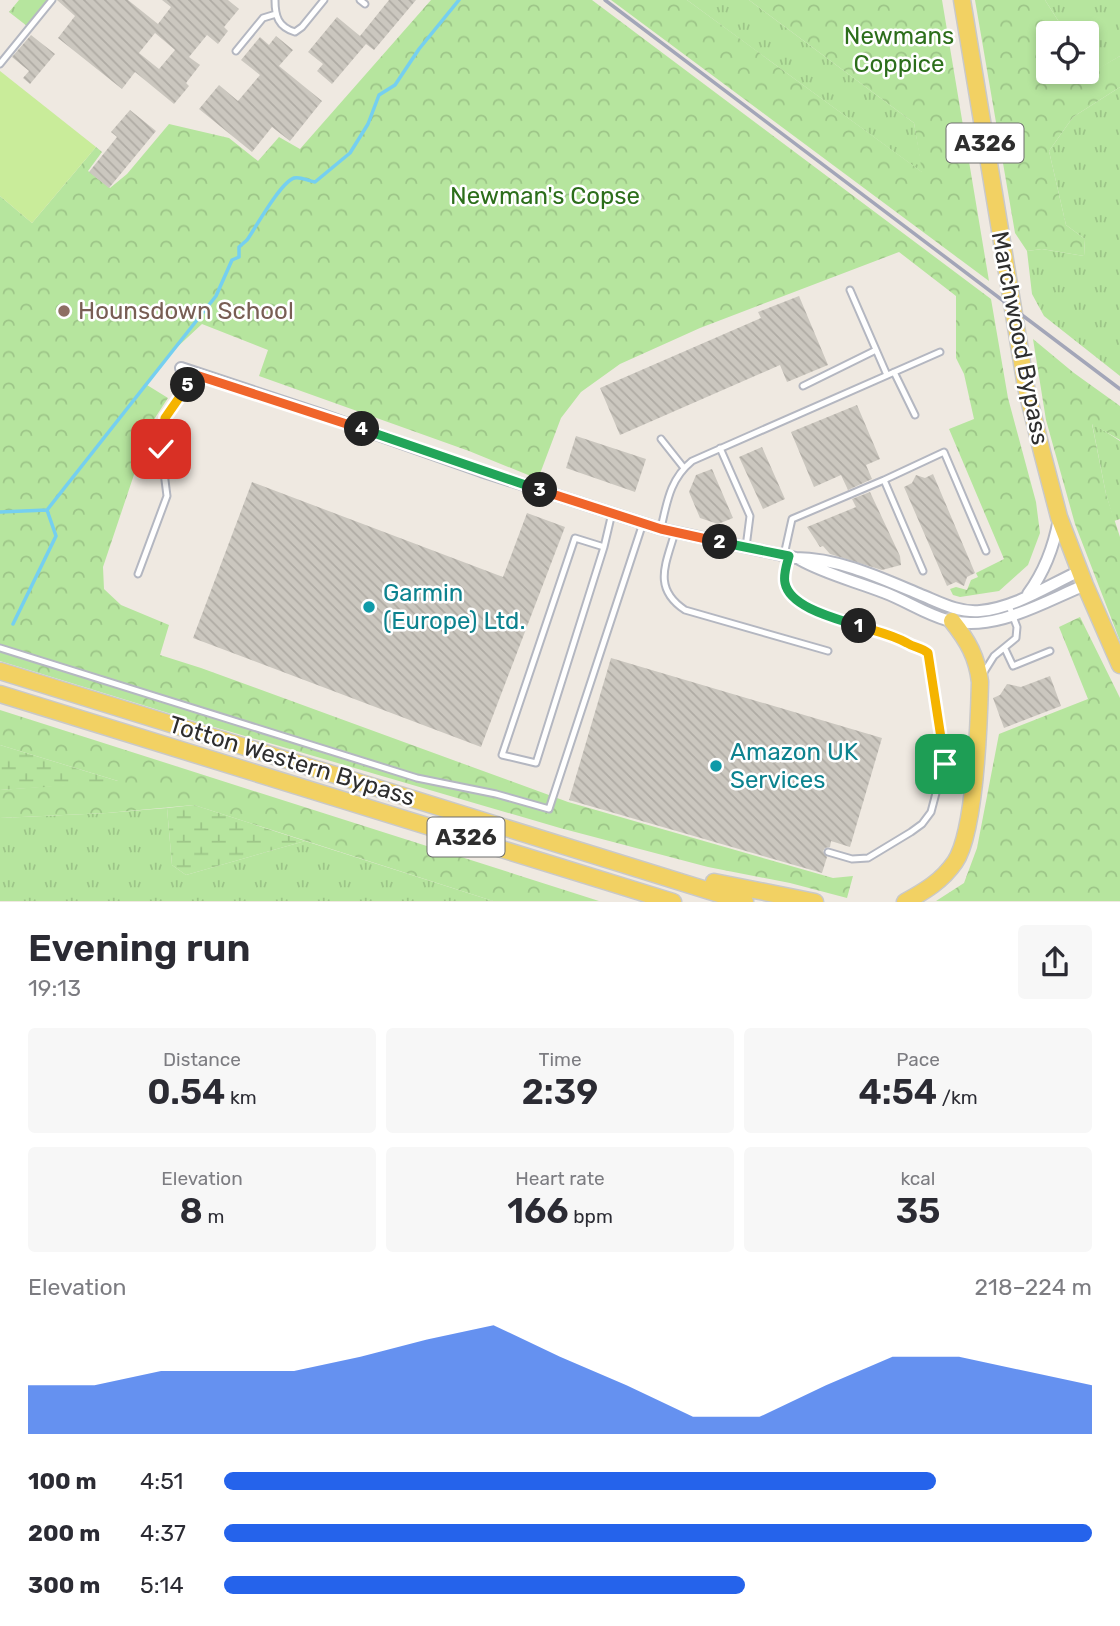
<!DOCTYPE html>
<meta charset="utf-8">
<style>
:root{--surface:#fff;--page:#f7f7f7;--text:#2b2b33;--muted:#7c7c81;--accent:#2563eb}
body{margin:0;font-family:Rubik,sans-serif;background:var(--page);color:var(--text);height:100vh;display:flex;flex-direction:column;font-size:26px;white-space:nowrap}
*{box-sizing:border-box;margin:0}
p{font-size:23px;color:var(--muted)}
.icon{flex:none;width:38px;height:38px;fill:none;stroke:currentColor;stroke-width:2;stroke-linecap:round;stroke-linejoin:round}
.map{position:relative;height:902px;overflow:hidden}
.side{display:flex;flex-direction:column;background:var(--surface);flex:1}
.side>*{flex:none}
.buttons{position:absolute;left:1036px;top:21px;display:grid;gap:14px}
.buttons a{display:grid;place-items:center;width:63px;height:63px;border-radius:7px;background:var(--surface);box-shadow:0 4px 10px #0003;font-size:35px}
.pin{position:absolute;display:grid;place-items:center;width:60px;height:60px;color:#fff;margin:-30px;border-radius:14px;box-shadow:0 4px 10px #0006}
.km{position:absolute;width:35px;height:35px;margin:-18px;border-radius:50%;background:#222;color:#fff;font-size:19px;line-height:35px;text-align:center}
.round{display:grid;place-items:center;flex:none;width:74px;height:74px;border-radius:7px;background:var(--page)}
.summary{display:flex;align-items:center;justify-content:space-between;height:119px;padding:0 28px}
h1{font-size:38px;font-weight:600;line-height:52px}
.figures{display:grid;grid-template-columns:repeat(3,1fr);gap:10px;height:119px;padding:7px 28px}
.figures div{display:grid;align-content:center;border-radius:7px;background:var(--page);text-align:center}
.figures b{font-size:35px;font-weight:600}
.figures small{font-size:19px;font-weight:400}
.figures p{font-size:19px}
.chart{height:196px;padding:14px 28px}
.chart p{display:flex;justify-content:space-between}
.chart svg{width:100%;height:126px;margin-top:7px;fill:var(--accent);opacity:.7}
ul{padding:0 28px;list-style:none;font-size:23px}
li{display:grid;grid-template-columns:112px 84px 1fr;align-items:center;height:52px}
li i{height:18px;border-radius:9px;background:var(--accent)}
.map>svg:first-child{display:block}
.grass{fill:url(#grass-tufts)}
.forest{fill:url(#forest-crowns)}
.wetland{fill:url(#wetland-marsh)}
.pitch{fill:#c9ec9a}
.lines{fill:none;stroke-linecap:round;stroke-linejoin:round}
.stream{stroke:#75cff0;stroke-width:3.5}
.building{fill:url(#building-back-hatch);fill-rule:evenodd}
.service-casing{stroke:#b4b7c1;stroke-width:9}
.minor-casing{stroke:#b4b7c1;stroke-width:14}
.primary-casing{stroke:#c9c9c9;stroke-width:19}
.service{stroke:#fff;stroke-width:5}
.minor{stroke:#fff;stroke-width:10}
.primary{stroke:#f2d163;stroke-width:16}
.rail{stroke:#a3a6b8;stroke-width:3.5}
.split-1-casing{stroke:#fff;stroke-width:14}
.split-2-casing{stroke:#fff;stroke-width:14}
.split-3-casing{stroke:#fff;stroke-width:14}
.split-4-casing{stroke:#fff;stroke-width:14}
.split-5-casing{stroke:#fff;stroke-width:14}
.split-6-casing{stroke:#fff;stroke-width:14}
.split-1{stroke:#f5b400;stroke-width:9}
.split-2{stroke:#22a559;stroke-width:9}
.split-3{stroke:#f0652b;stroke-width:9}
.split-4{stroke:#22a559;stroke-width:9}
.split-5{stroke:#f0652b;stroke-width:9}
.split-6{stroke:#f5b400;stroke-width:9}
.education-dot{fill:#8d6e63;stroke:#fff;stroke-width:2.5}
.culture-dot{fill:#0f9aa8;stroke:#fff;stroke-width:2.5}
.labels{text-anchor:middle;dominant-baseline:central;stroke-width:5;stroke-linejoin:round;paint-order:stroke}
.shield{fill:#fff;stroke:#6d6d6d;stroke-width:2}
.shield-label{font-size:23px;font-weight:bold;fill:#2e2e2e}
.park-label{font-size:24px;fill:#2c6e1b;stroke:#fff}
.education-label{font-size:24px;fill:#785e54;stroke:#fff;text-anchor:start}
.street-label{font-size:24px;fill:#2e2e2e;stroke:#fff}
.culture-label{font-size:24px;fill:#0d838f;stroke:#fff;text-anchor:start}
</style>
<div class="map">
<svg width="1120" height="902" viewBox="0 0 1120 902">
<defs>
<pattern id="grass-tufts" width="24" height="20" patternUnits="userSpaceOnUse" patternTransform="scale(1.75)"><rect width="24" height="20" fill="#b6e59e"/><path d="M3 7l-1-3M5 7V3M7 7l1-3M15 17l-1-3M17 17v-4M19 17l1-3" fill="none" stroke="#9dc588"/></pattern>
<pattern id="forest-crowns" width="20" height="18" patternUnits="userSpaceOnUse" patternTransform="scale(1.75)"><rect width="20" height="18" fill="#b6e59e"/><path d="M2 6a3 3 0 1 1 6 0M12 15a3 3 0 1 1 6 0" fill="none" stroke="#9dc588"/></pattern>
<pattern id="wetland-marsh" width="20" height="14" patternUnits="userSpaceOnUse" patternTransform="scale(1.75)"><rect width="20" height="14" fill="#b6e59e"/><path d="M1 5h8M5 5V1M11 12h8M15 12V8" fill="none" stroke="#9dc588"/></pattern>
<pattern id="building-back-hatch" width="6" height="6" patternUnits="userSpaceOnUse" patternTransform="scale(1.75)"><rect width="6" height="6" fill="#cbc7bf"/><path d="M-1 5l2 2M0 0l6 6M5-1l2 2" fill="none" stroke="#afaba4"/></pattern>
</defs>
<rect width="100%" height="100%" fill="#efe9e1"/>
<path class="grass" d="M19,0H48L27,26L9,12Z
M687,0H749L914,123L923,173Z
M1045,0H1120V56L1090,74L1087,68V33H1066Z
M1120,87V376L1044,316L1032,294L1027,251L1042,249L1084,256L1085,239L1066,225L1049,151L1073,117Z
M1092,423L1120,441V519L1114,521L1106,494Z
M167,808L172,865L186,875L305,841L493,901H0V818L107,813Z"/>
<path class="forest" d="M431,0H592L991,299L1008,398L1036,502L1040,533L1028,565L999,591L960,597L953,595L950,589L956,587L967,590L971,580L978,577L976,573L1004,559L949,429L974,419L964,374L956,358V296L899,252L700,328L620,364L581,392L561,418L538,479L469,451L259,376L268,350L202,324L173,351L147,385L168,398L151,424L103,567L104,589L121,605L169,625L160,655L201,668L568,802L833,878L853,876L847,898L790,883L708,867L560,828L204,724L0,661V196L32,223L96,147L102,152L88,171L110,188L127,174L169,124L229,138L258,161L279,137L300,149Z
M611,0H687L922,172L914,123L749,0H942L989,281Z
M975,0H1045L1066,33H1048V72H1087V68L1090,73L1120,56V87L1073,117L1049,151L1066,225L1085,239L1084,256L1042,249L1027,251L1015,233Z
M1033,339L1074,373L1120,406V440L1092,424L1106,494L1120,537V641L1075,524L1046,420Z
M1080,617L1120,698V901H936L964,883L977,848L999,734L1088,699L1059,627Z
M0,710L599,901H493L194,805L107,813L0,818V790L118,781L0,745Z"/>
<path class="wetland" d="M0,745L121,782L0,790Z
M194,805L305,841L186,875L172,865L167,808Z"/>
<path class="pitch" d="M0,71L96,147L32,223L0,196Z"/>
<g class="lines">
<path class="stream" d="M0,512L47,510L216,296L232,260L239,257V247L247,240C256,227 280,183 294,178C301,176 307,181 315,182L350,153L368,124L379,95L395,85L419,49L459,0
M13,624L56,536L47,510"/>
</g>
<path class="building" d="M57,0H128L158,24L171,7L162,0H228L239,9L224,27L228,31L218,44L207,35L189,57L200,65L186,83L189,86L174,104L135,72L122,89L58,38L75,16ZM155,33L175,50L159,69L139,53Z
M389,0H416L374,50L366,44L332,84L317,71L323,64L308,52L337,17L360,36Z
M31,35L55,54L30,84L23,78L29,71L12,57Z
M276,36L293,50L279,66L322,101L290,141L272,127L252,152L199,109L219,85L238,101L260,75L241,60L260,37L269,45Z
M130,110L156,131L109,188L89,172L117,137L111,132Z
M799,296L828,365L787,382L780,365L620,435L600,388L761,318L758,312Z
M857,405L880,459L866,465L872,479L848,490L841,475L814,487L791,432Z
M576,436L646,459L635,492L566,468Z
M762,447L785,499L763,509L739,457Z
M712,469L733,518L718,524L700,518L689,492L696,475Z
M933,474L975,573L967,577L964,586L956,582L947,586L904,487L912,483L916,475L925,478Z
M252,482L503,577L527,513L565,527L481,747L193,638Z
M870,492L900,556L901,565L882,570L830,554L823,546L820,547L807,527L856,507L852,499Z
M611,658L882,738L850,847L831,841L830,847L825,848L823,851L827,857L822,873L569,800Z
M1050,676L1061,706L1004,728L993,698L1000,695L1007,684L1021,687Z"/>
<g class="lines">
<defs>
<path id="service" d="M275,0C275,16 278,27 295,32L302,27L324,0
M360,0L365,4
M236,51L263,18L276,14
M0,64L52,0
M850,290L887,375
M894,372L915,415
M803,386L876,350
M661,439L684,468
M720,448L750,516L746,547
M884,480L923,571
M661,528C667,502 670,479 692,461L940,352
M675,532C666,564 652,588 685,610L828,651
M604,547L536,763L502,755L575,538L604,547L612,513
M784,555L792,519L884,480L944,452L986,551
M789,556C787,564 783,574 785,583C792,614 875,632 902,638C910,646 921,645 928,653L945,759L931,812L922,824L911,832L868,858L852,859L828,852
M138,574L167,496L161,449L165,418L196,375
M0,648L417,778L496,794L549,809L643,523
M1005,649L1013,666L1050,651
M984,672L994,656L1016,638L1017,627L1008,603"/>
<path id="minor" d="M181,368L322,415L481,471L661,529L796,558C838,558 881,578 919,594C939,602 958,613 980,611C1015,608 1049,585 1080,571
M799,559C825,574 855,581 883,592C905,600 925,614 947,620C994,633 1043,602 1085,585
M1028,594C1045,571 1054,546 1059,519"/>
<path id="primary" d="M962,0L1026,387L1042,452L1059,517L1085,585L1120,665
M0,671L745,902
M0,694L673,902
M714,882L815,902
M905,902C925,891 942,881 955,862C975,833 979,721 980,682C977,657 968,641 952,621"/>
</defs>
<use href="#service" class="service-casing"/>
<use href="#minor" class="minor-casing"/>
<use href="#primary" class="primary-casing"/>
<use href="#service" class="service"/>
<use href="#minor" class="minor"/>
<use href="#primary" class="primary"/>
<path class="rail" d="M605,0L1120,389"/>
</g>
<g class="lines">
<defs>
<path id="split-1" d="M859,626C875,631 893,635 907,643C915,648 921,647 928,653L945,764"/>
<path id="split-2" d="M720,542L789,556C787,564 783,574 785,583C790,608 838,619 859,626"/>
<path id="split-3" d="M540,490L661,529L720,542"/>
<path id="split-4" d="M362,429L540,490"/>
<path id="split-5" d="M188,385L196,375L362,429"/>
<path id="split-6" d="M161,449L165,418L188,385"/>
</defs>
<use href="#split-1" class="split-1-casing"/>
<use href="#split-2" class="split-2-casing"/>
<use href="#split-3" class="split-3-casing"/>
<use href="#split-4" class="split-4-casing"/>
<use href="#split-5" class="split-5-casing"/>
<use href="#split-6" class="split-6-casing"/>
<use href="#split-1" class="split-1"/>
<use href="#split-2" class="split-2"/>
<use href="#split-3" class="split-3"/>
<use href="#split-4" class="split-4"/>
<use href="#split-5" class="split-5"/>
<use href="#split-6" class="split-6"/>
</g>
<circle class="education-dot" cx="64" cy="311" r="7"/>
<g class="culture-dot">
<circle cx="369" cy="607" r="7"/>
<circle cx="716" cy="766" r="7"/>
</g>
<g class="labels">
<g class="shield">
<rect x="946.5" y="123.5" width="77" height="39" rx="5"/>
<rect x="427.5" y="817.5" width="77" height="39" rx="5"/>
</g>
<g class="shield-label">
<text x="985" y="143">A326</text>
<text x="466" y="837">A326</text>
</g>
<g class="park-label">
<text x="899" y="36">Newmans<tspan x="899" dy="28">Coppice</tspan></text>
<text x="545" y="196">Newman's Copse</text>
</g>
<g class="education-label">
<text x="78" y="311">Hounsdown School</text>
</g>
<g class="street-label">
<text transform="translate(1020 338) rotate(79)">Marchwood Bypass</text>
<text transform="translate(292 761) rotate(17)">Totton Western Bypass</text>
</g>
<g class="culture-label">
<text x="383" y="593">Garmin<tspan x="383" dy="28">(Europe) Ltd.</tspan></text>
<text x="730" y="752">Amazon UK<tspan x="730" dy="28">Services</tspan></text>
</g>
</g>
</svg>
<div class="buttons">
<a><svg class="icon" aria-label="locate" viewBox="0 0 24 24"><circle cx="12" cy="12" r="6"/><path d="M12 2v4M12 18v4M2 12h4M18 12h4"/></svg></a>
</div>
<div class="pin" style="left:945px;top:764px;background:#1e9e55"><svg class="icon" aria-label="arrive" viewBox="0 0 24 24"><path d="M6 21V4h12l-3 4 3 4H6"/></svg></div>
<div class="pin" style="left:161px;top:449px;background:#d93025"><svg class="icon" aria-label="check" viewBox="0 0 24 24"><path d="M5 12l5 5 9-10"/></svg></div>
<b class="km" style="left:859px;top:626px">1</b>
<b class="km" style="left:720px;top:542px">2</b>
<b class="km" style="left:540px;top:490px">3</b>
<b class="km" style="left:362px;top:429px">4</b>
<b class="km" style="left:188px;top:385px">5</b>
</div>
<section class="side">
<div class="summary"><div><h1>Evening run</h1><p>19:13</p></div><a class="round"><svg class="icon" aria-label="share" viewBox="0 0 24 24"><path d="M12 15V3M7 8l5-5 5 5M5 13v7h14v-7"/></svg></a></div>
<div class="figures">
<div><p>Distance</p><b>0.54<small> km</small></b></div>
<div><p>Time</p><b>2:39</b></div>
<div><p>Pace</p><b>4:54<small> /km</small></b></div>
</div>
<div class="figures">
<div><p>Elevation</p><b>8<small> m</small></b></div>
<div><p>Heart rate</p><b>166<small> bpm</small></b></div>
<div><p>kcal</p><b>35</b></div>
</div>
<div class="chart"><p><span>Elevation</span>218–224 m</p>
<svg viewBox="0 0 160 44" preserveAspectRatio="none"><path d="M0 44V27L10 27L20 22L30 22L40 22L50 17L60 11L70 6L80 17L90 27L100 38L110 38L120 27L130 17L140 17L150 22L160 27V44z"/></svg>
</div>
<ul>
<li><b>100 m</b>4:51<i style="width:82%"></i></li>
<li><b>200 m</b>4:37<i style="width:100%"></i></li>
<li><b>300 m</b>5:14<i style="width:60%"></i></li>
</ul>
</section>
